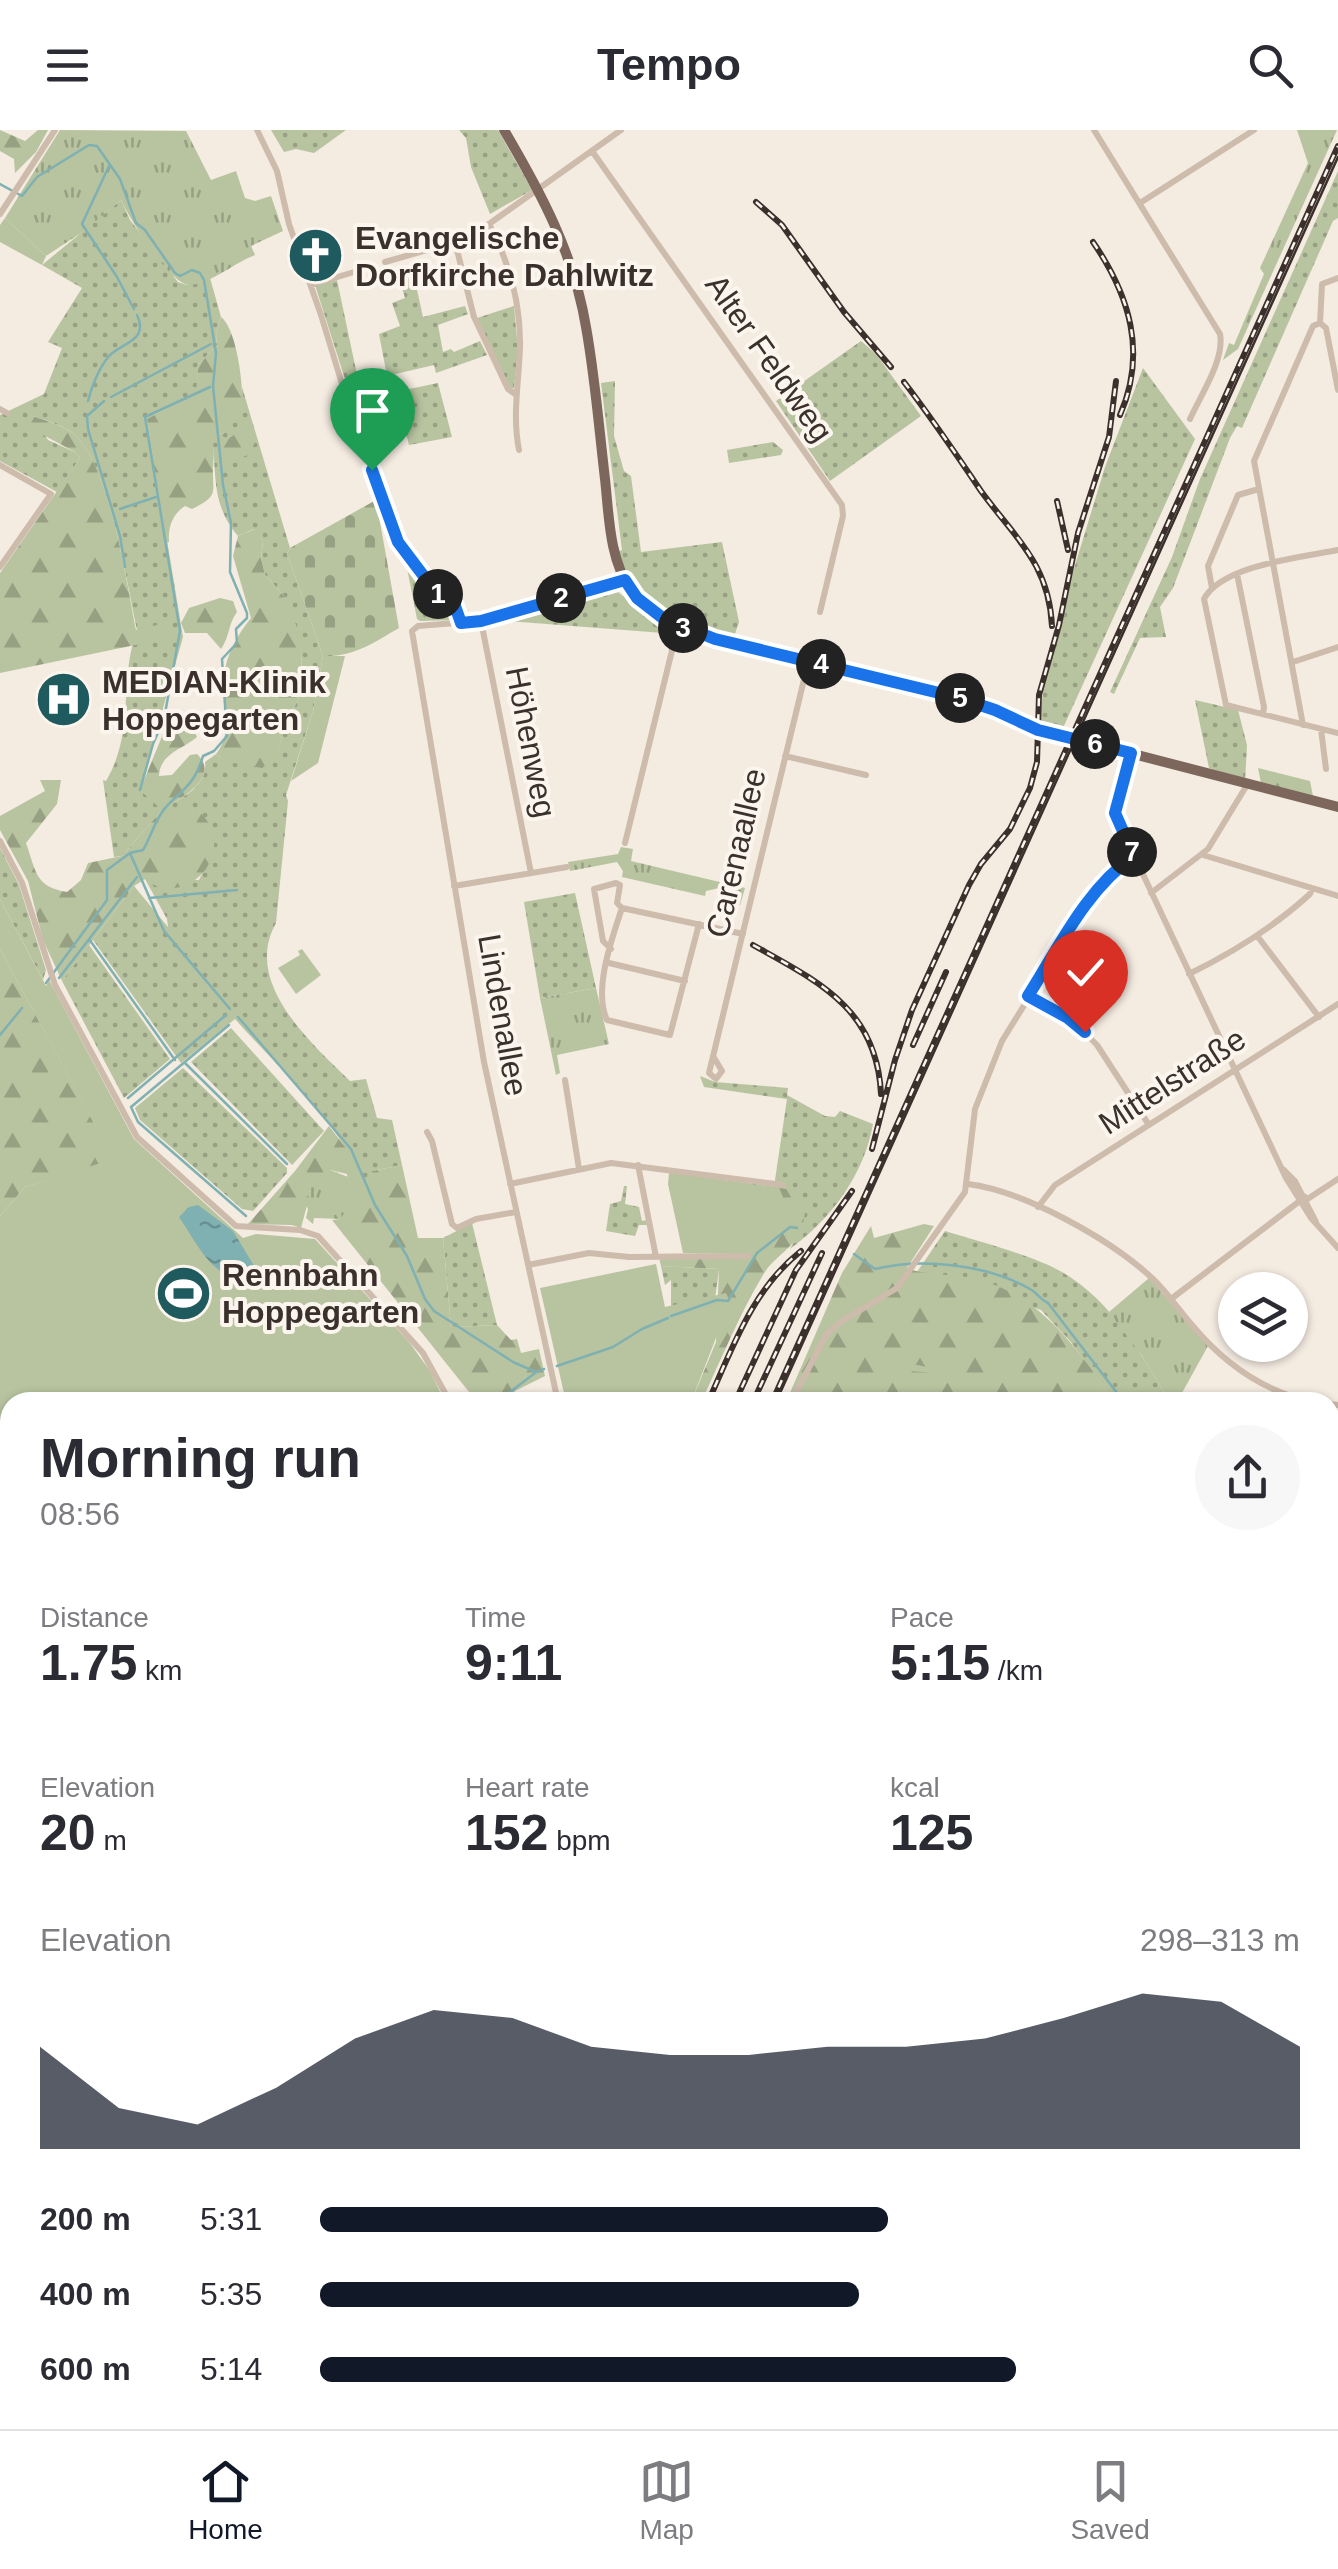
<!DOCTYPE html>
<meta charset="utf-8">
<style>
:root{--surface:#fff;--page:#f7f7f7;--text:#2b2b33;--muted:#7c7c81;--line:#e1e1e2;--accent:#111827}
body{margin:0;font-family:Arial,sans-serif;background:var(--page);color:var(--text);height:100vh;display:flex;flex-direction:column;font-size:38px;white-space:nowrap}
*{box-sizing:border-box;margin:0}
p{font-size:32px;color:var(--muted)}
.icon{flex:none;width:55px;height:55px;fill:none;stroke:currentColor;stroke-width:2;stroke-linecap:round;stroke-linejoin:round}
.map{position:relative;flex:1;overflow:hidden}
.drawer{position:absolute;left:0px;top:1262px;width:1340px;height:1038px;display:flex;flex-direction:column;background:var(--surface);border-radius:30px 30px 0 0;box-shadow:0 2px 8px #0004}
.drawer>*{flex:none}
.fabs{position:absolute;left:1218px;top:1142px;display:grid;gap:20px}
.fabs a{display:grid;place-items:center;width:90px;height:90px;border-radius:50%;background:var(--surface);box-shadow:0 2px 8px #0004;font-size:50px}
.pin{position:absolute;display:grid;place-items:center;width:85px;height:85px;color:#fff;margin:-102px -42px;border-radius:50% 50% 50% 0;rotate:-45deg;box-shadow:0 0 10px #0007}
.pin .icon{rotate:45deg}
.km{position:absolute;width:50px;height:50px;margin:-25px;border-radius:50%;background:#222;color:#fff;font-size:28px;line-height:50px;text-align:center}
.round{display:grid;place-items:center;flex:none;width:105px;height:105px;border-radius:52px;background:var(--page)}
.headline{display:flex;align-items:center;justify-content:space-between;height:170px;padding:0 40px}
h1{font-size:55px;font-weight:700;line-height:75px}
.metrics{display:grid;grid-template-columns:repeat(3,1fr);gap:15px;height:170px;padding:10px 40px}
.metrics div{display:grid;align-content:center}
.metrics b{font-size:50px;font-weight:700}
.metrics small{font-size:28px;font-weight:400}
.metrics p{font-size:28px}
.chart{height:280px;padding:20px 40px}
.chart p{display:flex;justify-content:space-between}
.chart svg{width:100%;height:180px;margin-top:10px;fill:var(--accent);opacity:.7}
ul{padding:0 40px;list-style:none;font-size:32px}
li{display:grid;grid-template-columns:160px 120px 1fr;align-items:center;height:75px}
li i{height:25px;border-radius:12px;background:var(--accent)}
header{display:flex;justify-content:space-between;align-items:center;height:130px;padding:0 40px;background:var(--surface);font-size:45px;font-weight:700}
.menu{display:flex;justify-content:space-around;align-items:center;height:140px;border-top:2px solid var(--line);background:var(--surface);font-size:28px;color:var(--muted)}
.menu a{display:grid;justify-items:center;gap:5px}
.menu .current{color:var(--accent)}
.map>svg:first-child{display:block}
.grass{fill:url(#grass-dots)}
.forest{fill:url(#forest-firs)}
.cemetery{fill:url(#cemetery-stones)}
.park{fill:url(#park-tufts)}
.garden{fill:#b8c4a0}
.water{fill:url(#water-ripples)}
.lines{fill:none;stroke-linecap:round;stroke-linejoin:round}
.stream{stroke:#7fb0b2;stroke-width:2.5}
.minor{stroke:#cdbbac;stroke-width:6}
.major{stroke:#7d675c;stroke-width:10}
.tram{stroke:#3b302b;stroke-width:2.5}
.rail-casing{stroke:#3b302b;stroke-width:6}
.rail{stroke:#fbf5ee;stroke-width:2.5;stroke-dasharray:8;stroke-linecap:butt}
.route-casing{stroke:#fff;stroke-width:20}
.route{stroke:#1a73e8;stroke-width:12}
.labels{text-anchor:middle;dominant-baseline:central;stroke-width:8;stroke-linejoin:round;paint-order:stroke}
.poi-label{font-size:32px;font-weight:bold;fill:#3b302b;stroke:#fbf5ee;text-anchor:start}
.street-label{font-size:32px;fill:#3b302b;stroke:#fbf5ee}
</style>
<header><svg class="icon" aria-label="menu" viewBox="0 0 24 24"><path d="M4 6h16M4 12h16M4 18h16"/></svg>Tempo<svg class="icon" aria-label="search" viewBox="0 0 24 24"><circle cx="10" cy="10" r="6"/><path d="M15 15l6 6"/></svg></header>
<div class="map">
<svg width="1338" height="2299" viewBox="0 0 1338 2299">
<defs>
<pattern id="grass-dots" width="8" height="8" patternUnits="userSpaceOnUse" patternTransform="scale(2.5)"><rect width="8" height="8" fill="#b8c4a0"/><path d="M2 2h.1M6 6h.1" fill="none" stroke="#97a083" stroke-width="1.8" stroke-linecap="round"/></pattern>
<pattern id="forest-firs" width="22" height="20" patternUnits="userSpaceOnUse" patternTransform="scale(2.5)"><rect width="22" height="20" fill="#b8c4a0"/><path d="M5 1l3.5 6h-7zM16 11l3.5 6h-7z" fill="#97a083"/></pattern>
<pattern id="cemetery-stones" width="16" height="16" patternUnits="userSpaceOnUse" patternTransform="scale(2.5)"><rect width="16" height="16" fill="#b8c4a0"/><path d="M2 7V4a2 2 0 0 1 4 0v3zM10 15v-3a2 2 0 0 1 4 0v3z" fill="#97a083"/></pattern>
<pattern id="park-tufts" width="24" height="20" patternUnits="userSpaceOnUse" patternTransform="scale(2.5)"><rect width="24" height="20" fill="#b8c4a0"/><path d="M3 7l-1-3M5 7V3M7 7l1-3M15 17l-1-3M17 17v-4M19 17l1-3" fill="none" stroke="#97a083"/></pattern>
<pattern id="water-ripples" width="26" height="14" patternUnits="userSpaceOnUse" patternTransform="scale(2.5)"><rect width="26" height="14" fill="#7fb0b2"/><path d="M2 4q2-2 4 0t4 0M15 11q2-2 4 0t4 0" fill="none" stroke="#699091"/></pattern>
</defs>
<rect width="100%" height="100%" fill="#f4ebe1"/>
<path class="grass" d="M271,0H346L314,23L296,19L284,22Z
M459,0H498L532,60L490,84L471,37L466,8Z
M1338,41V88L1333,91L1242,298L1237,296L1230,308L1173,458L1160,477L1166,507L1140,508L1114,564L1110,562L1172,427L1200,349Z
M121,70L130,90L178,152L187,155L210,148L221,187L216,204L217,215L198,235L197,263L147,289L183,507L140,660L163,679C181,668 208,656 205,632L216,624C236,638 255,632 277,626L284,597L303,560L301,522L284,466L265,445L261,428L263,411L254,399L238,406C209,372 218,340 211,302L223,304C237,289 240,276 242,257L290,418L287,423L323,526L313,581L286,665L288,671L276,793C242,853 312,914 350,951L366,949L377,988L392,990L402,1035L372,1041L365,1057C342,994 279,939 235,889L181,933L93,810L134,756L168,797L167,789L145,749L199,750C215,720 217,708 199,680H162L122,726L114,727L103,650L106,651C136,600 118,552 137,500C126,450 111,343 76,306C66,296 47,291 33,286L48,310L75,322L80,328L57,362L0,331V285L44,264L62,218L48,212L82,158L42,135Z
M414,146L423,187L465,176L468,184L438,195L443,222L451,219L454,222L480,211L487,225L436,243L434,235L387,246L379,204L400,196L392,173L405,168L400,151Z
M337,150L367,292L359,293L315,155Z
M514,176L518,220L514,258L510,259L477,188Z
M861,211L876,224L921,286L830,351L776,271Z
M1143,238L1195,309L1063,598L1040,594L1043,560L1069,455L1105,337Z
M615,251L614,306L624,341L631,346L641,422L722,412L739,492L734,507C725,507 720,504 711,502C661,490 637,471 618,422L622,420L601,253Z
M438,253L452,307L409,315L395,262Z
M773,312L783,320L781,325L729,333L727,320Z
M404,423L457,481V490L420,491L417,489Z
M612,457L634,475L616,457L627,461L672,498L673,505L665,504L663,499V503L496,490Z
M1195,570L1238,580L1247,615L1245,652L1209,638Z
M0,718L19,755L46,840L43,850L0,769Z
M575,763L596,858L540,868L524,772Z
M89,815L170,929L124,968L62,851Z
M231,898L324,1001L292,1035L191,932Z
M183,938L287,1038V1043L253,1081L242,1079L140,990L135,978Z
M700,946L715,952L788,958L787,965L825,986L835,987L840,981L873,994C864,1045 831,1089 790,1119L803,1092L779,1058L784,1073L669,1060V1043L777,1057L775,1050L787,969L704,957Z
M624,1056H627L625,1074L639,1077L642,1091L646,1090L647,1095H639L635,1106L606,1101L610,1074L621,1071Z
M472,1093L497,1195L451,1197L443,1108Z
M945,1101C980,1112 1032,1125 1062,1142C1112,1171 1141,1224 1170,1272H1115L1070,1211L1041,1180L917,1142Z
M661,1136L719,1139L715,1169L671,1201V1150L665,1155Z"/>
<path class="forest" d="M0,0L25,11L38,0H48L36,22L15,43L14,29L0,21Z
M221,187C236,198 243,252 242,269C241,282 232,295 223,304L212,303C214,316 214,325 213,338C212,363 220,365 192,379L185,376C172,384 168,398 169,412L166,413L147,289L196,263L198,235L217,215L216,204Z
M33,286C46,291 66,296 76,306C111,342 126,449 136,500L169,492V508L0,543V443L80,328L75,322L21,293Z
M237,303H248L255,312L248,325L234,330L224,328L220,323L222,313Z
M255,399L263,411L261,428L265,445L284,466L298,500L301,522L303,560L284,597L277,627L262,638L228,632L216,624C234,603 222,572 224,546C226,525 238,504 251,488L233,426L238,406Z
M220,468L233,471L237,482C228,494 230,506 221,519L207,503H185L181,493L189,478Z
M183,597L194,600L197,607C182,620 160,623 159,646L172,645L190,625L197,624C221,648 182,667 164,679L199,680C203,686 210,693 212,700C225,740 177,776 145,749L134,756L62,851L43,810L28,751L0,700V686L45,661L40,650H61L57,674L26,713C36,741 35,757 67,762L81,750L88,733L122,726L162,680L140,660L165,599Z
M1258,638L1310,651L1313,666L1261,653Z
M0,819L114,1030L25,1057L0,1086Z
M329,996L355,1030L365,1055L372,1041L402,1035L418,1108H443L451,1197L497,1195L511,1210L517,1209L521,1223L539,1219L545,1246L515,1261L517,1272H477L332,1090L340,1089L349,1063L347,1044L330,1040L311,1060L301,1098L292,1095L248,1094L295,1041Z
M779,1058C795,1059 808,1071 804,1089C798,1119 777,1122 763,1145C739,1185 721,1230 701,1272H691L716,1212L719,1139L661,1136L658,1124L749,1123L789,1086Z
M924,1094L934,1096L907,1138C928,1147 954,1143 977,1149C1043,1167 1077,1219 1115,1272H786L842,1143L871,1096L874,1108Z
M1330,1415L1338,1417V1512L1330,1515Z
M0,1429L10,1493V1870L0,1864Z"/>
<path class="cemetery" d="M376,370L399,498C373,513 354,527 323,526L287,423L290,418Z"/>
<path class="park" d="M60,0L186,1L211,50L236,41L245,68L255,71L271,66L283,101L251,116L255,125C234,133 212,153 190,155C171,156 129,88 121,70L84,101L46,126L5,88Z
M1297,0H1337L1238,219L1223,230L1229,213L1234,215L1264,144L1260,138L1308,33Z
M621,717L633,719L631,731L745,758L740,775L717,769L719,758L706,761L705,766L622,747L623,741L617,732L570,741L568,732L618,724Z
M596,858L609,914L557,925L560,943L556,945L540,868Z
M330,1040L351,1048L349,1063L354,1070L340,1089L314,1088L313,1094L306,1088L308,1079L304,1072L311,1060L310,1052L316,1045Z
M1149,1148L1208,1216L1177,1272H1170L1142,1226L1109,1182Z"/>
<path class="garden" d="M5,88L46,126L42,135L0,112V95Z
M323,526H345L318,633L291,651L313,581Z
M0,769L46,856L49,850L134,1009L243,1108L256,1104L315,1109L409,1212L430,1241L445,1272H10V1493L0,1429V1086L25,1057L113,1029L0,819Z
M302,819L321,845L296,864L278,838L300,825L298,821Z
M669,1043L779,1058L792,1087L749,1123H683L668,1054Z
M656,1134L665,1177L726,1163L730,1172L691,1272H566L540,1158Z
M905,1233C946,1239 978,1252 1015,1272C991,1273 976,1257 955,1249C931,1241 907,1240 882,1242L860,1272H851L880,1235Z
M1048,2290H1246L1247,2299H1051Z"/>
<path class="water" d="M198,1075L233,1101L256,1139L261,1140L258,1146L244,1153H234V1150C205,1135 196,1112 179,1087L189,1077Z"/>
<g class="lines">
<path class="stream" d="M109,36L82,94L117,147L134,179
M0,54L22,66L37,47L89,15L97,16L120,49L136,93L145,100L175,143L180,146L192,140L200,143L204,150L216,223L213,256L223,355L231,393L230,442L247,483V488L236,499L237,513L222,529L227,606L214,621L203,626C195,654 184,658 166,677C156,687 151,707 143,720L130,723L107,740V770L46,853
M111,267L211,214
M88,271C92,256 99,238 109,226C123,212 149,211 137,185
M104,271L87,286L88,299L120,406L125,437
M120,379L156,367
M140,660L153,614L164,589L180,501L145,287L210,257
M130,723L164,801L230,879
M149,768L237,760
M89,809L175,930
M59,848L137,747
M238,887L351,1019L375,1075L407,1126L425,1169L434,1181L513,1232L536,1242L544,1239
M229,895L131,977L138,992L246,1086
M0,905L22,878
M185,933L287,1034
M128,968L226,885
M854,1124L875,1139C922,1127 988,1135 1030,1159C1038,1163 1039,1169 1048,1173L1124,1272
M671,1186L717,1170L728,1171L757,1123L790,1097L797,1098
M557,1236L613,1217L642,1199L668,1188
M497,1272L535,1243
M1330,1368L1338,1369
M0,1534L10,1567
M105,2299L106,2290"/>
<path class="minor" d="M257,0L277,41L289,94L321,185L360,313L384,367L395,407L435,461L459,481L461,493
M1094,0L1220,204C1225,230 1200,266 1190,289
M592,21L842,375L843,386L820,482
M1140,73L1254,0
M0,84L55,0
M489,94C509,132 521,173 520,217C519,252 512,284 519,320
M455,112L474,187L508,259L515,264
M385,132L455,112L489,94L621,0
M311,155L354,142
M1320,193L1326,198L1338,260
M1320,193L1322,154L1338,148
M0,279L7,283
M0,335L51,364L0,437
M1338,420C1303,427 1222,435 1204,469L1226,575L1338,603
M1237,444L1264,577L1263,584
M1212,458L1208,436L1238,365L1259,359
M481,491L531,743
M1293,532L1338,517
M1303,595L1254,331L1313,196L1320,193
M1321,599L1326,639
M1131,624L1116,687L1286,1048L1311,1088L1338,1118
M785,626L866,645
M0,711L22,753L55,855L137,1007L236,1096L300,1100L318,1106L423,1223L450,1272
M625,713L678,496
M1203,725L1338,766
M454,756L567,737
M1151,763L1208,719L1247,655
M622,778C612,808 593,860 607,890L670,905L699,794
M622,778L743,804
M1258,807L1319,887
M611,819L603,811L594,759L616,753L620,755L617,773L622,778
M609,833L685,851
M1189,844C1234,822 1273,798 1310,764L1312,759
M1028,866L1076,894L1097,915L1149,995
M713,926L722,941L716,949L709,943L808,533
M565,950L579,1039
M427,1002L432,1011L452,1094L457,1098L476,1089L516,1082
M638,1035L656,1127
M1284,1040L1295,1051L1316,1092
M510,1054L611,1033L783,1055
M968,1054C1024,1061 1110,1109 1152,1148C1167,1162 1178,1179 1192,1195C1223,1232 1264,1262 1313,1272
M1306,1070L1338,1049
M1038,1077L1055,1055L1338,874
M528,1135L589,1123L629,1127L748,1126
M1171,1169L1305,1067
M558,1272L484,932L412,501L418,496L481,491L625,450
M791,1272L826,1205L839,1193L897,1158L965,1062L975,979L1002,911L1088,772L1109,747L1133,726
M1330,1274L1338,1275
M1330,1592L1338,1589
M1330,1716L1338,1713
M1330,1721L1338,1742
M1330,1810L1338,1806
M0,1874L10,1880
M1330,1907L1338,1911
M1330,1914L1338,1919
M0,1972L10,1977
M1330,1983L1338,1980
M0,2032L10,2036
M1330,2046V2062
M0,2133L10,2135
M1330,2138L1338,2140
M0,2211H10
M1330,2227L1338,2230
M218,2290L219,2299
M313,2290L316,2299
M387,2290L390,2299
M453,2290L456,2299
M539,2290L541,2299
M729,2290L732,2299
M1251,2290L1252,2299
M848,2295L877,2290
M55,2299L56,2290
M285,2299L288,2290
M409,2299L436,2290
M675,2299L702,2290
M977,2299V2290
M1328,2299L1338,2278"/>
<path class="major" d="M504,0C541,63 574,124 586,197C595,247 599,298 605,349C609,385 609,429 631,460C650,488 684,499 715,509L970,571L1037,599L1338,677"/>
<path class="tram" d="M776,1272L1338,27
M318,2299L322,2290"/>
<defs>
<path id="rail" d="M756,72L782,95L844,182L891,237
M1093,112C1130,166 1147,223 1120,285
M904,252C931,287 956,324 981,361C1015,408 1049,433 1052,496
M1057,371L1068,420
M753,815C819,852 877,879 881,964
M913,915L946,842
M872,1019L895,930L912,880L969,755L981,734L1010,699L1030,658L1037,632L1039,565L1059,495L1078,403L1109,307L1116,251
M708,1272C733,1217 752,1160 801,1121
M735,1272L796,1140L852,1061
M753,1272L822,1123
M772,1272L1338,16
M311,2299L315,2290"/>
</defs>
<use href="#rail" class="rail-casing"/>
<use href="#rail" class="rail"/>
</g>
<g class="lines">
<defs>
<path id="route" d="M372,340L398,412L435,461L455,476L461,493L481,491L625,450L637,468L664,489L715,509L956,567L995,580L1038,600L1131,623L1115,683L1134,726C1086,759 1058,819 1028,866L1068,888L1085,902"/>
</defs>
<use href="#route" class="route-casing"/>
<use href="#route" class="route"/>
</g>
<defs>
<symbol id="church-disc" viewBox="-11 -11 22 22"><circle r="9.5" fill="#1f5a5e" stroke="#fbf5ee"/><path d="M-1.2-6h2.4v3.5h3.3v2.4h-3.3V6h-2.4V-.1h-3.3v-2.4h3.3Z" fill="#fff"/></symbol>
<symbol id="hospital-disc" viewBox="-11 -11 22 22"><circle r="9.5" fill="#1f5a5e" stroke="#fbf5ee"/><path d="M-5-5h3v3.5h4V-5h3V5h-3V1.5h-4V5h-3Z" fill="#fff"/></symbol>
<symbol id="stadium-disc" viewBox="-11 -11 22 22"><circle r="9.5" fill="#1f5a5e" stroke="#fbf5ee"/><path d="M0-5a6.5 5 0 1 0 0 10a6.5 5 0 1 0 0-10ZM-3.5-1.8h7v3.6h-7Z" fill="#fff"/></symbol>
</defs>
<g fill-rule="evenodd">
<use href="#church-disc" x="284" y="94" width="63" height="63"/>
<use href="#hospital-disc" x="32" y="538" width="63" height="63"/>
<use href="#stadium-disc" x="152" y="1132" width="63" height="63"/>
</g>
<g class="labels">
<g class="poi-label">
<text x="355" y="108">Evangelische<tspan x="355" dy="37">Dorfkirche Dahlwitz</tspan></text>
<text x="102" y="552">MEDIAN-Klinik<tspan x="102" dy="37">Hoppegarten</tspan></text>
<text x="222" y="1145">Rennbahn<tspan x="222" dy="37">Hoppegarten</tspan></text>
</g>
<g class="street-label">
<text transform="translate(769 228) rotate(55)">Alter Feldweg</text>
<text transform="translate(531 612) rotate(79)">Höhenweg</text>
<text transform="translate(736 723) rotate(-77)">Carenaallee</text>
<text transform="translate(503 885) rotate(80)">Lindenallee</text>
<text transform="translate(1172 951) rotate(-33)">Mittelstraße</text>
</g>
</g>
</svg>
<div class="fabs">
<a><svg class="icon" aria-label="layers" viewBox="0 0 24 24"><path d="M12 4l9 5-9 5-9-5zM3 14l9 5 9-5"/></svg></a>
</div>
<div class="pin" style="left:372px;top:340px;background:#1e9e55"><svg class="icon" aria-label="arrive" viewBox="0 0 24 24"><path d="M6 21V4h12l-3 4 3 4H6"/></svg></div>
<div class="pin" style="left:1085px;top:902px;background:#d93025"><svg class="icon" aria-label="check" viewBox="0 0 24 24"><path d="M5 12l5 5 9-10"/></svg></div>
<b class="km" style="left:438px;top:464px">1</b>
<b class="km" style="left:561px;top:468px">2</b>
<b class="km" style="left:683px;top:498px">3</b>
<b class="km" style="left:821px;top:534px">4</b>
<b class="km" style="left:960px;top:568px">5</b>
<b class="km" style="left:1095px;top:614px">6</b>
<b class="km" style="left:1132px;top:722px">7</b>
<section class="drawer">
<div class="headline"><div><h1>Morning run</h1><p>08:56</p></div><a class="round"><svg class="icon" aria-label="share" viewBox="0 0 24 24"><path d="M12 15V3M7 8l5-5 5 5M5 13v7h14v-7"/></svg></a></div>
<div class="metrics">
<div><p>Distance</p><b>1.75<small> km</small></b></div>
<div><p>Time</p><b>9:11</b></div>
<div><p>Pace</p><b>5:15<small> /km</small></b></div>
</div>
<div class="metrics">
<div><p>Elevation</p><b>20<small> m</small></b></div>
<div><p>Heart rate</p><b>152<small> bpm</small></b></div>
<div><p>kcal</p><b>125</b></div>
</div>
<div class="chart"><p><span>Elevation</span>298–313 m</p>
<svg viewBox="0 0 160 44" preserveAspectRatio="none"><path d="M0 44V19L10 34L20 38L30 29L40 17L50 10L60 12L70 19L80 21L90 21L100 19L110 19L120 17L130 12L140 6L150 8L160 19V44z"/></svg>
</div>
<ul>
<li><b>200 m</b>5:31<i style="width:58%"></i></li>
<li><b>400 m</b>5:35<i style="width:55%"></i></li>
<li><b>600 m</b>5:14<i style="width:71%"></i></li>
</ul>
</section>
</div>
<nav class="menu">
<a class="current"><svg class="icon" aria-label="home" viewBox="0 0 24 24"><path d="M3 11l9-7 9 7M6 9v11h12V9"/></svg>Home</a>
<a><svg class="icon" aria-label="map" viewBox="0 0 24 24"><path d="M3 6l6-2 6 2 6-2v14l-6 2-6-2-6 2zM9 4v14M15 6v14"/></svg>Map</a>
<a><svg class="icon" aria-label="saved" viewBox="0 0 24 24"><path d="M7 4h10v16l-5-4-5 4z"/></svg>Saved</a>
</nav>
